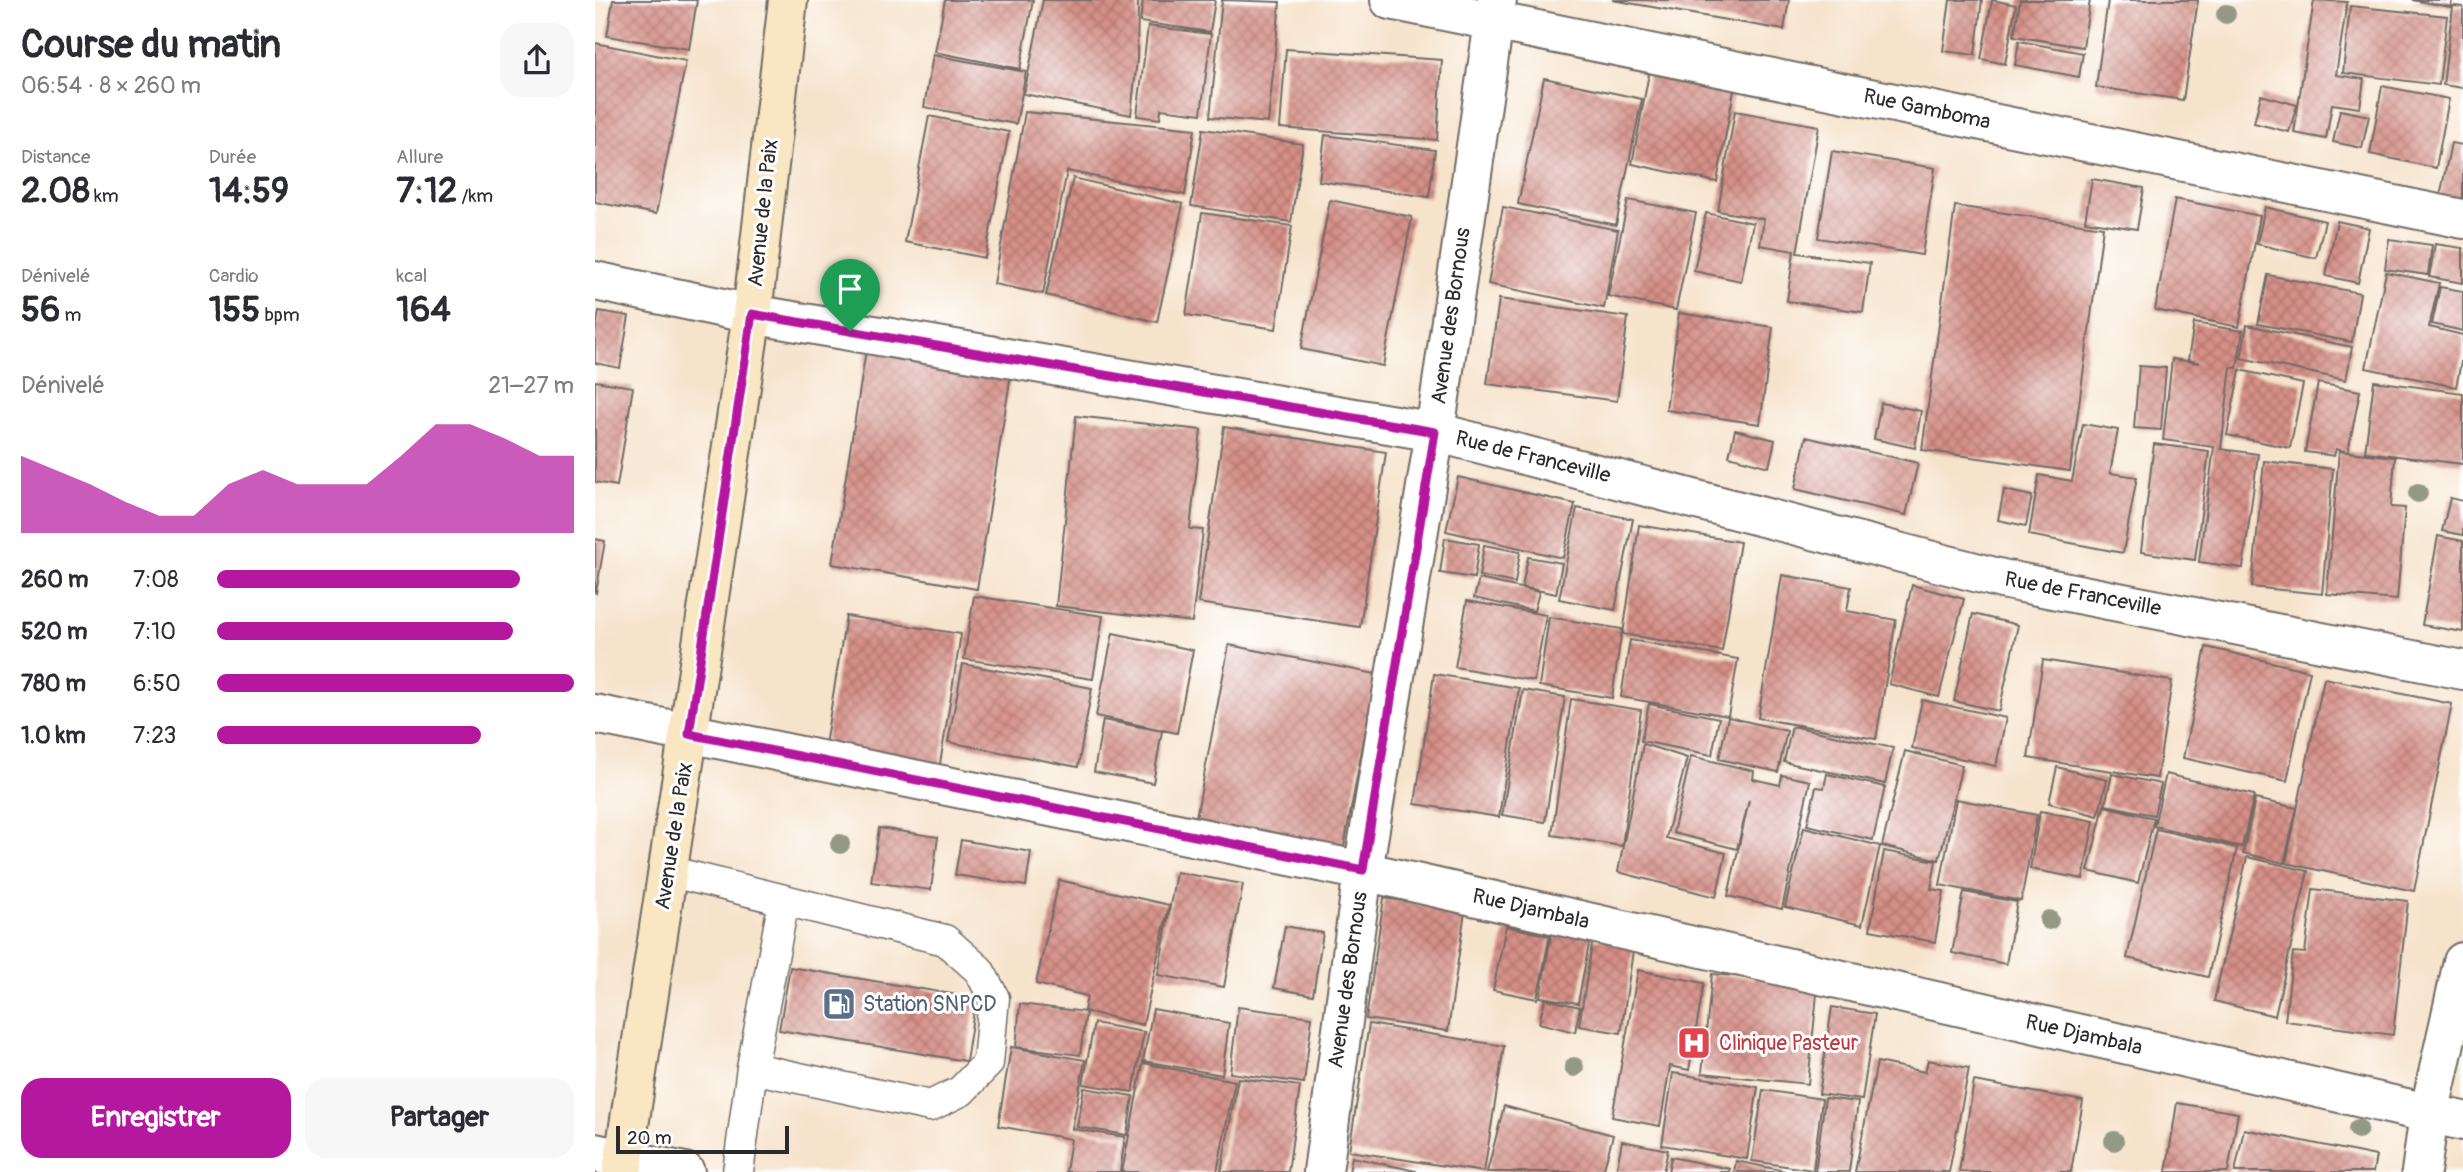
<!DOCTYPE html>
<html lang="fr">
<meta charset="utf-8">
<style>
:root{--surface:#fff;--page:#f7f7f7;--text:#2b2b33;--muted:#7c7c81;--accent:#b5179e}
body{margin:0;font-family:Pangolin,sans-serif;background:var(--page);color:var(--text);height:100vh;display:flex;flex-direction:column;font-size:26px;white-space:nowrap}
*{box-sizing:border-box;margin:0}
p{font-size:23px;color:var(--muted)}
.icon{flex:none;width:38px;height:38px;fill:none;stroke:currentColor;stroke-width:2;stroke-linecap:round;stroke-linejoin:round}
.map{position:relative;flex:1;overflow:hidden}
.side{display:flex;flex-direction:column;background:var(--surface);width:595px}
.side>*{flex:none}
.scale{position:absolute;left:21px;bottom:18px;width:173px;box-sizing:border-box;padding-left:7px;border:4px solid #2b2b2b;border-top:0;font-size:19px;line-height:24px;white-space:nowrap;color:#2b2b2b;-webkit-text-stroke:5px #fff;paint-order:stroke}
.pin{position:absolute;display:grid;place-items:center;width:60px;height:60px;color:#fff;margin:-72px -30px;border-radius:50% 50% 50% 0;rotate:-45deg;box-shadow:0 0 7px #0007}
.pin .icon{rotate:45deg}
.round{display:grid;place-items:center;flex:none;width:74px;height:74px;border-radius:21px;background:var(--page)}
.overview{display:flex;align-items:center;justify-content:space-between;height:119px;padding:0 21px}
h1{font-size:38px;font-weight:700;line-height:52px}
.figures{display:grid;grid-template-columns:repeat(3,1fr);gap:10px;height:119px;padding:7px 21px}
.figures div{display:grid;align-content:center}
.figures b{font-size:35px;font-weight:700}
.figures small{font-size:19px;font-weight:400}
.figures p{font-size:19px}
.chart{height:196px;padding:14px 21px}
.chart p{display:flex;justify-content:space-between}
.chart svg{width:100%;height:126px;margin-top:7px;fill:var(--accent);opacity:.7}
.primary-button{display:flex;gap:14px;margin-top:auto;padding:14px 21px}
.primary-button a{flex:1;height:80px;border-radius:21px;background:var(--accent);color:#fff;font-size:28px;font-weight:700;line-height:80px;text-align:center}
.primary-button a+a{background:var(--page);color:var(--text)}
ul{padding:0 21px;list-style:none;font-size:23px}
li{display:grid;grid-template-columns:112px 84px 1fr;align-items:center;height:52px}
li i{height:18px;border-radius:9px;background:var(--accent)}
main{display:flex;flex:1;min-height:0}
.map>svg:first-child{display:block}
.building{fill:url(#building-cross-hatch)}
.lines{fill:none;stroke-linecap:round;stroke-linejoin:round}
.service-casing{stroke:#726b63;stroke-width:33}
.minor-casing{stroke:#726b63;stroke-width:42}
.secondary-casing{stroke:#726b63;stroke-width:42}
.service{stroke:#fff;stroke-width:30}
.minor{stroke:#fff;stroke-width:38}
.secondary{stroke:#f9e7c3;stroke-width:38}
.tree{fill:#949986}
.route-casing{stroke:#fff;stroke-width:14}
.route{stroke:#b5179e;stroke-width:9}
.labels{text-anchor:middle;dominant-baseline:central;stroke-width:6;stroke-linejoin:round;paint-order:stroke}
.street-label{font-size:21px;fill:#2b2b2b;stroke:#fff}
.service-label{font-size:21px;fill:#4e5e75;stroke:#fff;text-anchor:start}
.health-label{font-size:21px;fill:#be3a42;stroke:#fff;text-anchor:start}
</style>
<main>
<section class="side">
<div class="overview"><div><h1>Course du matin</h1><p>06:54 · 8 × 260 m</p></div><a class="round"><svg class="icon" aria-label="share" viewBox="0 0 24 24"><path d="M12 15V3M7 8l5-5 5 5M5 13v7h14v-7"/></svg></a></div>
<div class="figures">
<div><p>Distance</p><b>2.08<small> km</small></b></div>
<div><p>Durée</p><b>14:59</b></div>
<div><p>Allure</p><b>7:12<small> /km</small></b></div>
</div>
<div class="figures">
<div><p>Dénivelé</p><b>56<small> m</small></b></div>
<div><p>Cardio</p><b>155<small> bpm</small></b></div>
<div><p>kcal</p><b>164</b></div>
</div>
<div class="chart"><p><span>Dénivelé</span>21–27 m</p>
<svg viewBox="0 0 160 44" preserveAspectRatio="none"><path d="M0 44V17L10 22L20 27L30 33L40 38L50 38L60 27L70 22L80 27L90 27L100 27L110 17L120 6L130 6L140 11L150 17L160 17V44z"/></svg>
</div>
<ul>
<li><b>260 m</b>7:08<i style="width:85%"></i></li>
<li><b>520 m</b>7:10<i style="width:83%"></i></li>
<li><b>780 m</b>6:50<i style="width:100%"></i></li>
<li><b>1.0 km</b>7:23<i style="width:74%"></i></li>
</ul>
<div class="primary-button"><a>Enregistrer</a><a>Partager</a></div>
</section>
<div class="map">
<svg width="1868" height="1172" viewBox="0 0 1868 1172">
<defs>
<pattern id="building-cross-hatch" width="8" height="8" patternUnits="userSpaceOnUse" patternTransform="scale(1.75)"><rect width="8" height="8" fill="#d69088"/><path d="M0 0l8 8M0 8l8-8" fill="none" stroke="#ae766f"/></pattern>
</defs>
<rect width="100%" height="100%" fill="#fff"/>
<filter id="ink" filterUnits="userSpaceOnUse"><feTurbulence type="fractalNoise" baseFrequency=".0143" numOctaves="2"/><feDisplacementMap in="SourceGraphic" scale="14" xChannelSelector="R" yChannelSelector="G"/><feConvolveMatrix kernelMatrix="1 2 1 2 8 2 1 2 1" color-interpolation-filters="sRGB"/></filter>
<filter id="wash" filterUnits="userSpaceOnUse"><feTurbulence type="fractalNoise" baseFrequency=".00686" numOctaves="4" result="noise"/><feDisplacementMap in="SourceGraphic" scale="28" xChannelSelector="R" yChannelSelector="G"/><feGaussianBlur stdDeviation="1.57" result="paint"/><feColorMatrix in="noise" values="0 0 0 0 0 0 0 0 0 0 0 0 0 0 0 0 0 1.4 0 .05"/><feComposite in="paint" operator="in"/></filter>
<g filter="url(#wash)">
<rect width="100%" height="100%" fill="#f6e3cc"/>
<g id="blocks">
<path class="building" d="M18,0H102L94,49L12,36Z
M350,0H438L425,69L340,52Z
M448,0H543L542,59L536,115L429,94Z
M548,0H620L615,32L545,22Z
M627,0L685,2L673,123L615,117Z
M1017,0H1194L1189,30Z
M1355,0H1387L1380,55L1348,51Z
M1397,0L1421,5L1410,64L1386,59Z
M1425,0H1495L1488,47L1419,36Z
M1513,0H1603L1588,100L1501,87Z
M1719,0L1752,2L1741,75L1769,79L1765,108L1737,104L1731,139L1699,133Z
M1817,0H1857L1856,7Z
M1755,6L1852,16L1844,85L1748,73Z
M1858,6L1868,7V88L1848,85Z
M553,26L616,34L606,114L566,109L565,119L542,116Z
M1424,41L1488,53L1484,77L1420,65Z
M0,43L91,61L61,214L0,202Z
M691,49L847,60L842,140L685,128Z
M338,55L431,72L421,124L329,107Z
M1054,73L1139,90L1122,182L1037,164Z
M949,78L1047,99L1021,225L923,204Z
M1787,86L1854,99L1841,168L1775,154Z
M1666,95L1702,105L1694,132L1659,123Z
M1745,110L1774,116L1767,148L1738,142Z
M1140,111L1224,126L1202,253L1275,263L1268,312L1192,301L1199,251L1165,245L1169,219L1123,211Z
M430,112L600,129L590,195L472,171L448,294L399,284Z
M334,116L414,132L390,258L310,242Z
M608,129L708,144L696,222L596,206Z
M730,135L840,150L834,197L724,181Z
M1856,143L1868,145V212L1843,206Z
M1237,151L1340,168L1327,255L1223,238Z
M478,178L588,204L562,322L451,295Z
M1497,179L1549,188L1542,229L1490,221Z
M1580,199L1665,216L1644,327L1560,310Z
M735,200L817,217L788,366L706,349Z
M1033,200L1101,213L1081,310L1013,296Z
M1360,206L1508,227L1475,471L1327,450Z
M908,207L1023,230L1009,308L893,284Z
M1670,207L1730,221L1721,258L1662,244Z
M607,213L697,226L681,329L591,315Z
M1111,213L1158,223L1146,281L1099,271Z
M1742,221L1774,228L1763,283L1731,276Z
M1794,239L1837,245L1833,275L1790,269Z
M1840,244L1868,248V283L1834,277Z
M1791,272L1844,283L1834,327L1868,335V352L1861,387L1771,368Z
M1673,275L1765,293L1757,342L1663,324Z
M1845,287L1868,291V331L1837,324Z
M904,299L1033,317L1022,401L892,384Z
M4,311L34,316L25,368L0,363V334Z
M1084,313L1178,327L1165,424L1071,410Z
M1599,323L1648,331L1642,368L1636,367L1626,449L1663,454L1648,568L1604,562L1619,447L1568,440L1577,359L1605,363L1593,360Z
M1652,325L1757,347L1751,380L1646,358Z
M271,350L416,374L382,589L237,564Z
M1544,366L1571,368L1566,430L1539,428Z
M1645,370L1708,384L1695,448L1632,435Z
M0,381L38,387L22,486L0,482Z
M1779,381L1868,393V464L1770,452Z
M1723,383L1765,391L1753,452L1741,449L1739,456L1710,452Z
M1286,403L1326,411L1320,448L1279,439Z
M481,416L606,430L595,529L608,530L597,622L461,606Z
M1488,424L1523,430L1515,473L1542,477L1528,553L1434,535L1444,475L1477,481Z
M629,427L791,452L765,627L603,603Z
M1140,430L1180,440L1174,467L1134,456Z
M1211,437L1323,463L1311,515L1200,489Z
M1559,444L1614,451L1600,560L1546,552Z
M1744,451L1800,457L1796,507L1810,508L1802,600L1732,594Z
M1669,461L1738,469L1727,594L1657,587Z
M863,477L980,504L968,558L851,531Z
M1409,490L1437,496L1431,526L1403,520Z
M1855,498L1868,501V535L1847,531Z
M982,508L1038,519L1020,610L964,599Z
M1044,525L1145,542L1127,651L1028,634Z
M1843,536L1868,541V632L1827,625Z
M850,538L884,544L879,578L845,573Z
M0,539L10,541L1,593L0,592Z
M889,545L925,552L920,583L884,576Z
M933,557L967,563L961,594L927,587Z
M1187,575L1256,587L1252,611L1301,620L1281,739L1163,718Z
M884,579L944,592L939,611L879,598Z
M1317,585L1369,599L1344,697L1294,684Z
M379,596L508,616L498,679L369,659Z
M872,601L951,615L939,681L860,667Z
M1378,614L1423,625L1404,711L1359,701Z
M251,616L366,634L344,770L229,751Z
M954,617L1027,629L1017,698L944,686Z
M518,633L598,650L582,733L501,716Z
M1035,640L1143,659L1133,716L1026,697Z
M634,645L781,674L748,852L600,823Z
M1611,647L1715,671L1692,781L1588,758Z
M1448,660L1577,681L1562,778L1433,758Z
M368,664L497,688L483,767L353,742Z
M839,674L924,688L904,817L820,804Z
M1729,678L1857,704L1819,891L1691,863Z
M928,690L970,697L950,822L907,815Z
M976,699L1046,710L1027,846L957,835Z
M1327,700L1411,718L1401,766L1317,748Z
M1054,704L1124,718L1117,755L1046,741Z
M1133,717L1192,731L1183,772L1124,759Z
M508,720L567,731L558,783L499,772Z
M1197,726L1298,748L1290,784L1189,762Z
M1048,744L1092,758L1071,838L1131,853L1121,897L1023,872Z
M1310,751L1367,765L1344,860L1287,846Z
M1096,756L1159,771L1158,779L1185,785L1187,775L1215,781L1187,909L1133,896L1154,800L1142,849L1078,833Z
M1462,767L1512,780L1503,816L1454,803Z
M1232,774L1290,787L1278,840L1212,825L1221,787L1229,788Z
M1517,774L1566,784L1559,815L1510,805Z
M1571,774L1659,795L1647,847L1559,826Z
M1361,799L1442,815L1426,901L1345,885Z
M1660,799L1702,808L1689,863L1648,853Z
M1509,806L1559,818L1543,883L1493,871Z
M1445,811L1499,821L1488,879L1435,869Z
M1209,827L1285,846L1267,925L1190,907Z
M284,828L343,837L336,890L276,882Z
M1561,829L1642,848L1613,977L1532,958Z
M366,840L436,852L431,886L360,875Z
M1289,851L1341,861L1336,889L1349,891L1340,942L1275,930Z
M1652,857L1713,871L1680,1016L1619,1001Z
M581,872L648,884L629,987L563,975Z
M464,880L574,905L548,1025L489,1011L492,996L441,984Z
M1718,889L1813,901L1798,1035L1690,1021L1698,952L1710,953Z
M1369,892L1422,902L1411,964L1357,953Z
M789,898L870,911L853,1031L771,1019Z
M958,925L996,933L983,1003L945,997Z
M690,926L728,933L718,995L679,988Z
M911,926L955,936L942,999L898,990Z
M998,938L1039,944L1026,1033L984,1026Z
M195,967L381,998L371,1061L184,1030Z
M1043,970L1109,983L1094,1070L1075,1066L1065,1126L1017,1117Z
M1117,974L1223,984L1213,1084L1107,1073Z
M950,999L985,1007L980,1032L944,1023Z
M425,1004L491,1012L485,1055L421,1047Z
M643,1007L717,1017L709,1083L635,1073Z
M1237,1007L1280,1014L1267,1100L1224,1094Z
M558,1009L634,1023L627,1075L548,1061Z
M499,1023L549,1032L538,1092L488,1084Z
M774,1024L909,1046L889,1172L754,1151Z
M416,1047L490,1060L477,1129L530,1137L525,1172H471L476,1139L403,1126Z
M1333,1060L1374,1068L1354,1172H1260L1282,1062L1330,1072Z
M548,1063L640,1081L622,1172H527Z
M1078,1073L1163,1087L1152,1159L1067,1145Z
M643,1078L705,1086L693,1172H626Z
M1379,1081L1488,1101L1476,1172H1364Z
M489,1088L538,1096L532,1135L482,1127Z
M1168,1090L1227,1099L1218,1170L1157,1161Z
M1230,1098L1263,1102L1254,1172H1220Z
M1582,1103L1643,1113L1633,1172H1571Z
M909,1106L1018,1135L1008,1172H892Z
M1649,1129L1781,1156L1778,1172H1640Z
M1027,1141L1073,1150L1068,1172H1021Z
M757,1157L821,1171V1172H754Z
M1076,1157L1135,1169L1134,1172H1073Z
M1141,1161L1190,1171V1172H1139Z"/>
</g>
</g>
<g filter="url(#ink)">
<use href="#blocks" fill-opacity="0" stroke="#726b63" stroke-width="2"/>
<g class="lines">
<defs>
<path id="service" d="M73,871L350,940L384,970L399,998L393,1063L366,1091L335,1106L157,1068
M143,1172L157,1068L189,900"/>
<path id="minor" d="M795,0L1868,219
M0,281L157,314L840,432L1407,579L1868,670
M0,714L768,871L1868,1121
M0,1153L90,1172
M728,1172L768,871L840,432L902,0
M1826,1172L1834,1114L1868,962"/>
<path id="secondary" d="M27,1172L157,314L193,0"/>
</defs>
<use href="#service" class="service-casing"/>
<use href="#minor" class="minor-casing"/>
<use href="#secondary" class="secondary-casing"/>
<use href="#service" class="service"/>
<use href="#minor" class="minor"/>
<use href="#secondary" class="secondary"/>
</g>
<g class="tree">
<circle cx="1631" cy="14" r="10"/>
<circle cx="1823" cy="493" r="10"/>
<circle cx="245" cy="844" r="10"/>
<circle cx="1454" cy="920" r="10"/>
<circle cx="979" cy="1067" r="10"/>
<circle cx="1763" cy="1129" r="10"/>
<circle cx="1519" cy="1141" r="10"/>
</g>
</g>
<g class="lines" filter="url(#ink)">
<defs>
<path id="route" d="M157,314L840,432L768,870L94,734Z"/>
</defs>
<use href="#route" class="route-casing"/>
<use href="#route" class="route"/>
</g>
<defs>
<symbol id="fuel-square" viewBox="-11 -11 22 22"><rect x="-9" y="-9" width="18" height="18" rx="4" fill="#5c6f8a" stroke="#fff"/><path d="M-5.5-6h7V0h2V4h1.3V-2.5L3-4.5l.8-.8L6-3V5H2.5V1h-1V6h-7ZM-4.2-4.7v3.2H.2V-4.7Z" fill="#fff"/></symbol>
<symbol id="hospital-square" viewBox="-11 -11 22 22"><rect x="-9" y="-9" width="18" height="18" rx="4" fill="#e0444e" stroke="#fff"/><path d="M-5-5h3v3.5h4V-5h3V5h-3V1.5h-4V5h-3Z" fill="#fff"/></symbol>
</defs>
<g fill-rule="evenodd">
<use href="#fuel-square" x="225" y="985" width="38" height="38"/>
<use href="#hospital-square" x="1080" y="1024" width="38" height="38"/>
</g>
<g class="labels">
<g class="street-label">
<text transform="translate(1332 109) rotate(12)">Rue Gamboma</text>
<text transform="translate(168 213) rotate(-84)">Avenue de la Paix</text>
<text transform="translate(856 316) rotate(-82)">Avenue des Bornous</text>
<text transform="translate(938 457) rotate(14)">Rue de Franceville</text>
<text transform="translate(1488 594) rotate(11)">Rue de Franceville</text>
<text transform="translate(79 836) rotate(-81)">Avenue de la Paix</text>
<text transform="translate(936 909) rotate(13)">Rue Djambala</text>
<text transform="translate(753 980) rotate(-82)">Avenue des Bornous</text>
<text transform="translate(1489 1035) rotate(13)">Rue Djambala</text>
</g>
<g class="service-label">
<text x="268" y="1004">Station SNPCD</text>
</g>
<g class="health-label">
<text x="1124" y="1043">Clinique Pasteur</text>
</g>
</g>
</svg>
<div class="scale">20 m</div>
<div class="pin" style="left:255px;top:331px;background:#1e9e55"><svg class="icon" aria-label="arrive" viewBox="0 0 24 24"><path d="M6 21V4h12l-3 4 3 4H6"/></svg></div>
</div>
</main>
